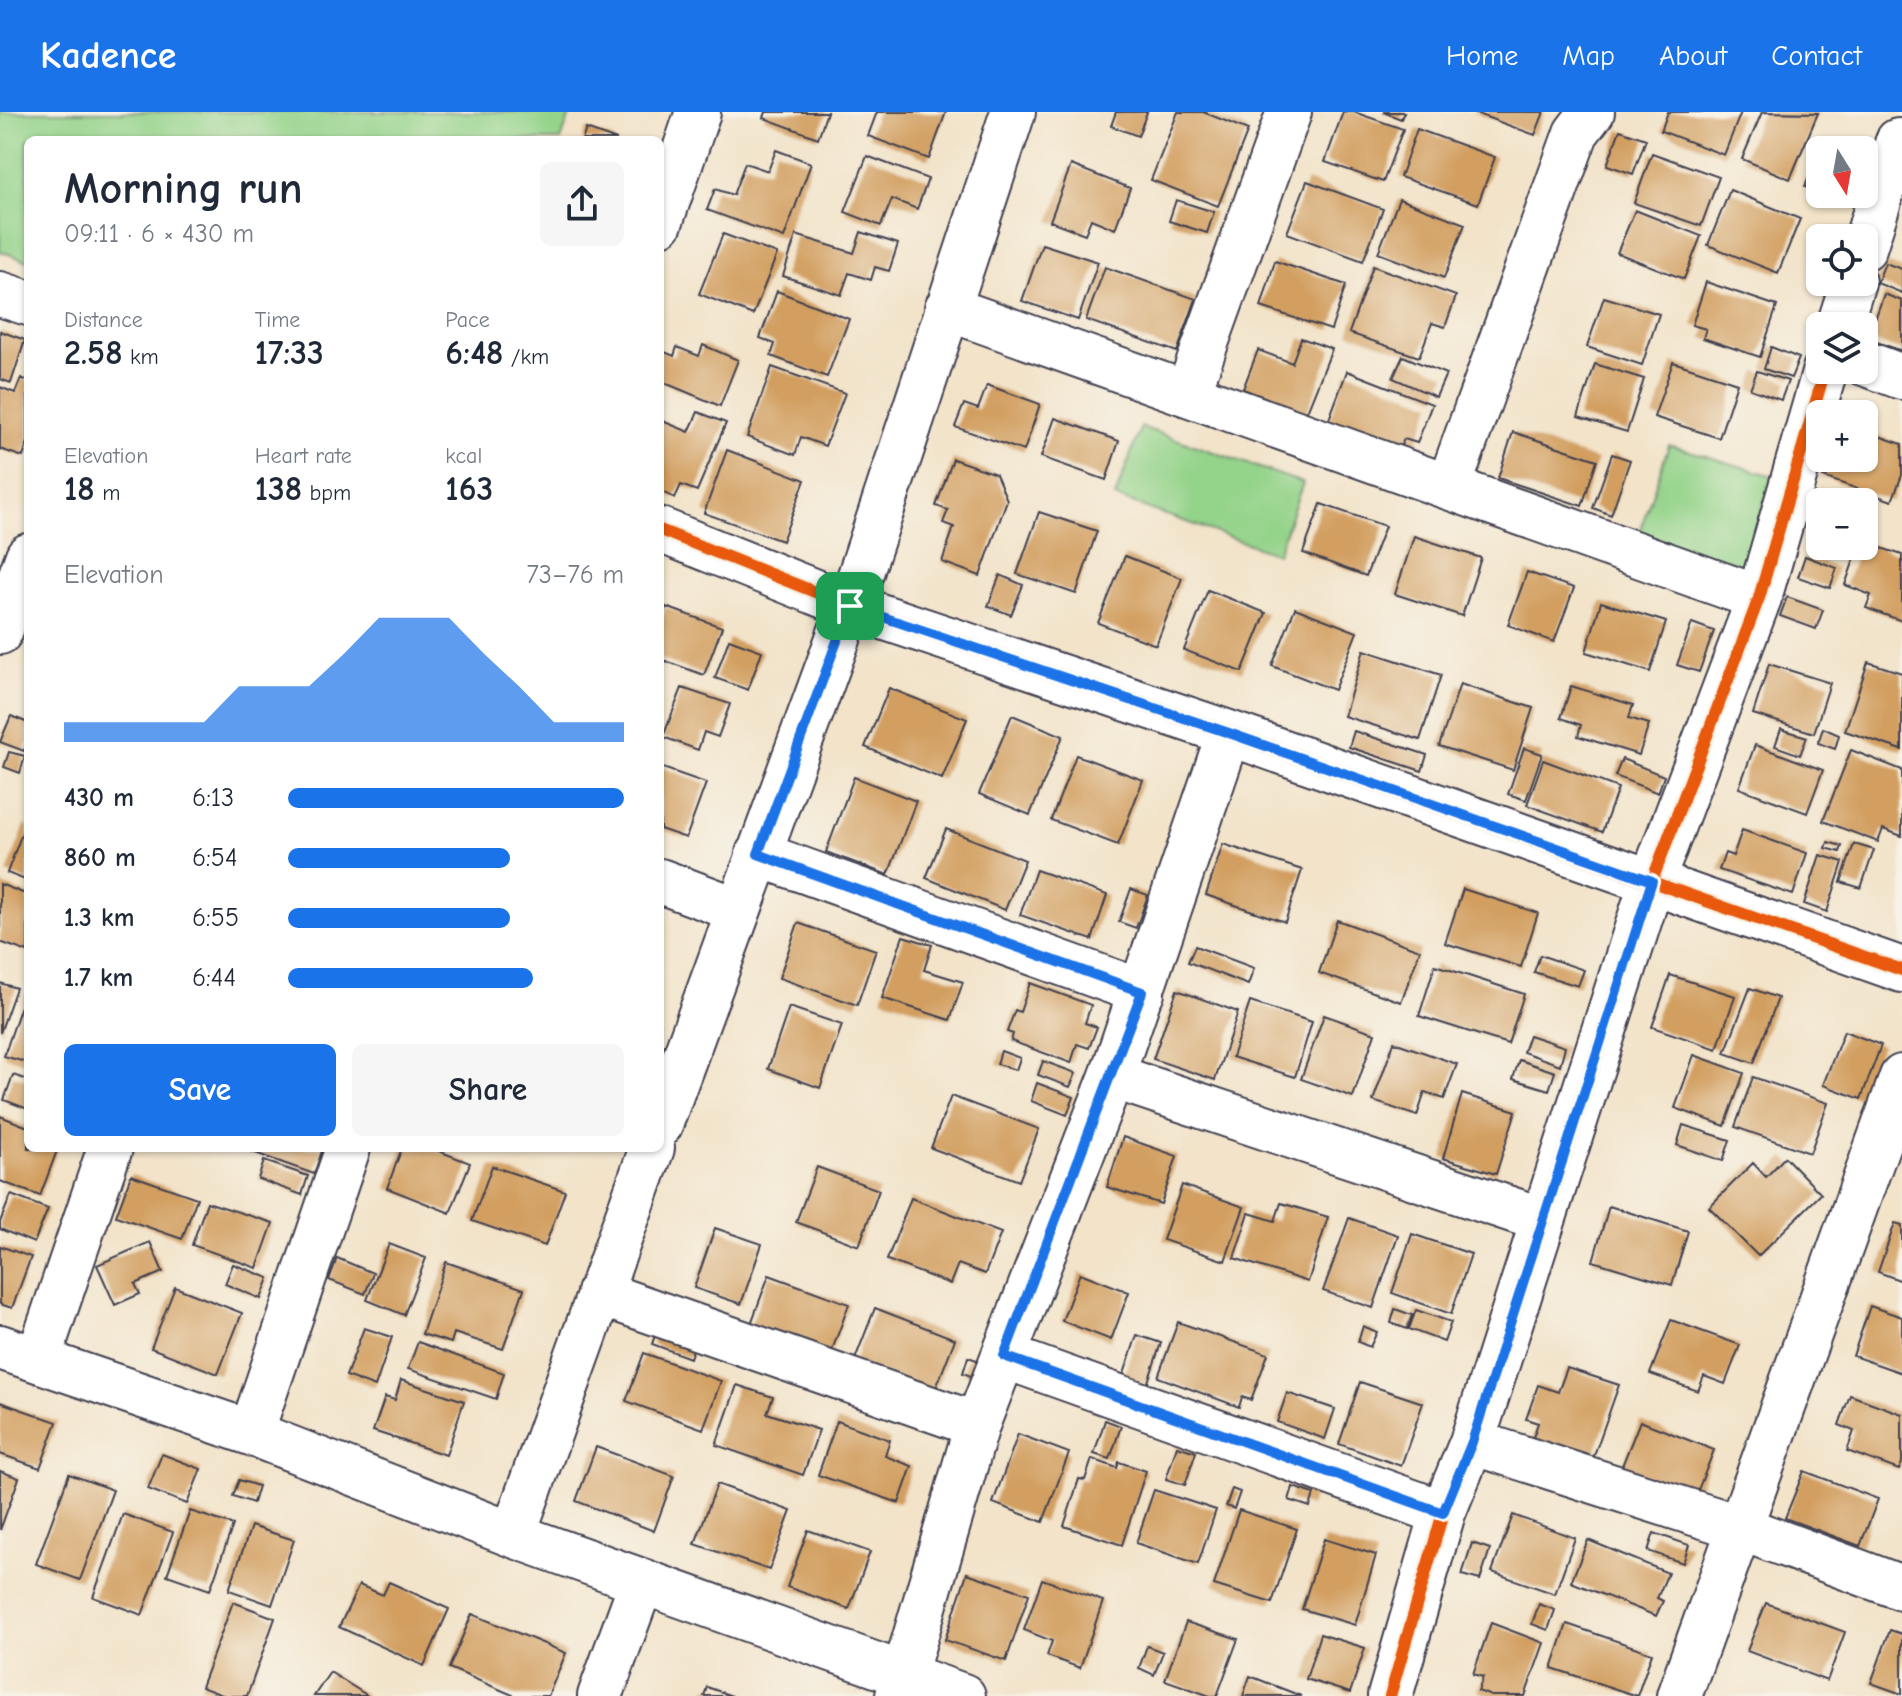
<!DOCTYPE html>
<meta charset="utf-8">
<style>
:root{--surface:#fff;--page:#f6f6f7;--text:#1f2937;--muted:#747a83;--accent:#1a73e8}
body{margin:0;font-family:"Comic Neue",sans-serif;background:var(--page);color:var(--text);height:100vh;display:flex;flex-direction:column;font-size:30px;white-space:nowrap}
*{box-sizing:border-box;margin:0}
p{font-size:26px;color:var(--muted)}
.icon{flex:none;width:44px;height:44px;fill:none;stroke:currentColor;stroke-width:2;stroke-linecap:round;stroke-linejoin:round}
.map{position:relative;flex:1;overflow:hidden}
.sheet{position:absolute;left:24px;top:24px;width:640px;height:1016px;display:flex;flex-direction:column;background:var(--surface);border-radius:12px;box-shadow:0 2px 6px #0004}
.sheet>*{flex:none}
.needle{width:52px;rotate:169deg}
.buttons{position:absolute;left:1806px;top:24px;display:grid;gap:16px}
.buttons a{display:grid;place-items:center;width:72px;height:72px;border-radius:12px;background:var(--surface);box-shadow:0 2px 6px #0004;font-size:40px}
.pin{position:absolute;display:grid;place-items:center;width:68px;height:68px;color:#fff;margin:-34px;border-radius:16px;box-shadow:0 4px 12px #0006}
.round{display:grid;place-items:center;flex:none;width:84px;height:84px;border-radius:12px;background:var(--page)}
.headline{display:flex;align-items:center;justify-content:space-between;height:136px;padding:0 40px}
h1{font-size:44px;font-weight:600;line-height:60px}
.metrics{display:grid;grid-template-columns:repeat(3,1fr);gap:12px;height:136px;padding:8px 40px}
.metrics div{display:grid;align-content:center}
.metrics b{font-size:34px;font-weight:600}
.metrics small{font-size:22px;font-weight:400}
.metrics p{font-size:22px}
.chart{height:224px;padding:16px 40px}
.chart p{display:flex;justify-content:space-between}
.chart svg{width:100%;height:144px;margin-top:8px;fill:var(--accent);opacity:.7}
.cta{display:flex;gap:16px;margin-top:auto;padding:16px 40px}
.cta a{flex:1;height:92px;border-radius:12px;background:var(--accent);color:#fff;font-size:32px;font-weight:600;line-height:92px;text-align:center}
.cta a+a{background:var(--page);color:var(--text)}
ul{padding:0 40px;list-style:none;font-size:26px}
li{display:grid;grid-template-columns:128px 96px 1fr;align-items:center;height:60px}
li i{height:20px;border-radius:10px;background:var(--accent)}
header{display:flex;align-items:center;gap:48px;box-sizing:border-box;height:112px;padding:0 40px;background:var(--accent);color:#fff}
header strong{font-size:38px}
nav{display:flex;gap:44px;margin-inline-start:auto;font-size:28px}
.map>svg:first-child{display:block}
.green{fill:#94d38a;stroke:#5b7a62;stroke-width:2}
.building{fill:#d29f61}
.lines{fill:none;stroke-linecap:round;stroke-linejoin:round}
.minor-casing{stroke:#413f50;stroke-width:48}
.minor{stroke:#fff;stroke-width:44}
.cycleway-casing{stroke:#f7f3e8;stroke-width:17}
.cycleway{stroke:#e8590c;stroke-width:12}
.route-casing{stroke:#fff;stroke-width:16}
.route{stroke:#1a73e8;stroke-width:10}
</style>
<header>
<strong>Kadence</strong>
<nav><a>Home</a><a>Map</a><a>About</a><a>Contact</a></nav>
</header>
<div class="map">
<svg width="1902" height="1584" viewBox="0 0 1902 1584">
<rect width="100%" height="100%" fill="#f7f3e8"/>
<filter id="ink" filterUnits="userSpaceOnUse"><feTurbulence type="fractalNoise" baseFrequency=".0125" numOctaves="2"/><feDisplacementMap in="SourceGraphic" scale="16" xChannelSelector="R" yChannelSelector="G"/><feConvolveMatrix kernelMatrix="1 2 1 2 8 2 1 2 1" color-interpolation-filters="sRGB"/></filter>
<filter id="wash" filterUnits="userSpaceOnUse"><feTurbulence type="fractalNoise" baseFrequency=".006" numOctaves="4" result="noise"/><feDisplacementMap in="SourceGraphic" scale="32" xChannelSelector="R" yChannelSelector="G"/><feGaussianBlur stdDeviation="1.8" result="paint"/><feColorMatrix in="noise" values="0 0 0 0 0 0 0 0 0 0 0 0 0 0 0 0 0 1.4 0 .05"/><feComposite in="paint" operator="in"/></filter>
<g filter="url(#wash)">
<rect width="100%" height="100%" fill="#f2e3c9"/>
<path class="green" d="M0,0H571L561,28H28V149L0,139Z
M1141,315L1303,371L1277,442L1115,385Z
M1669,333L1773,364L1743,453L1639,421Z"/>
<g id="blocks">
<path class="building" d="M766,0H827L818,26L764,6Z
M877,0H946L929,47L868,24Z
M1116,0H1147L1138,24L1111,14Z
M1178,0H1203L1248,18L1218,94L1151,68Z
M1343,0H1354L1403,17L1383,70L1325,50Z
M1383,0H1404L1401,7Z
M1472,0H1544L1535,23Z
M1668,0H1741L1724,43L1661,19Z
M1762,0L1818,1L1790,67L1742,47Z
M586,17L617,28H582Z
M1417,17L1495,45L1478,92L1400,65Z
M1620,18L1646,27L1633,62L1607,53Z
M776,38L811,51L784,126L707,98L715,77L733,83L745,51L768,59Z
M1652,41L1719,65L1701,114L1634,91Z
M867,44L928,67L917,97L892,87L881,114L845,100Z
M1071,53L1130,76L1115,117L1091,107L1085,122L1050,109Z
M1813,54L1820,57V81L1805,75Z
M1307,69L1383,97L1363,149L1287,121Z
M1730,78L1800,107L1778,161L1708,133Z
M1399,87L1465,112L1444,166L1378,141Z
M1176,88L1214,100L1207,121L1169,109Z
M1635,98L1701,124L1684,167L1617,141Z
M861,120L898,132L889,159L875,155L871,168L849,161L841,183L783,164L796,123L854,141Z
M723,122L777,142L753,203L699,182Z
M1042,132L1098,150L1078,208L1022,189Z
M1275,149L1346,173L1331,218L1261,195Z
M1885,151L1902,157V181L1877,171Z
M1373,154L1456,184L1445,215L1432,211L1419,245L1349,221Z
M1105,155L1196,187L1177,240L1086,208Z
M1706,170L1777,194L1760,245L1703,226L1706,217L1692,213Z
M777,179L849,207L827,265L771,244L775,232L760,226Z
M1884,182L1902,189V239L1868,227Z
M1604,185L1659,202L1642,253L1587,235Z
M0,219L25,228L11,271L0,267Z
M1301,226L1332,237L1306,302L1243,277L1258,238L1292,251Z
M703,233L738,248L720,294L660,269V238L674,244L677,235L699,244Z
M1771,235L1799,246L1791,266L1764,257Z
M1403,244L1446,262L1436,285L1393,266Z
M1673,250L1737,271L1719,326L1654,305Z
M1595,252L1644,267L1627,320L1578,305Z
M772,255L845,281L825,334L801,325L795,343L747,325Z
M1347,259L1432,292L1417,331L1404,327L1399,337L1328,310Z
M1757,259L1788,269L1781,288L1750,277Z
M21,266L28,269V330L23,345L0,337V275L15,281Z
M987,273L1040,292L1024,339L955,315L964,292L978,297Z
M698,300L726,311L697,379L681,373L675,386L660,379V308L689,320Z
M1055,306L1119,329L1106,368L1041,345Z
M1864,319L1902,332V363L1892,389L1823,365L1830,346H1864Z
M1513,320L1597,348L1582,394L1498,366Z
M727,338L805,368L782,429L704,401Z
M1612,342L1630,348L1611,403L1593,396Z
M953,347L996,362L1007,388L980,464L942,450L954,415L943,411L948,398L936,394Z
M1321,392L1385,414L1366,464L1303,441Z
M1039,400L1097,419L1076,482L1017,462Z
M1414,424L1481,446L1462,504L1395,482Z
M1864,430L1902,443V509L1866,496L1871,483L1845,473L1859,434H1864Z
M1125,444L1182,466L1156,533L1098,511Z
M1805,444L1837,456L1830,476L1798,465Z
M1527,460L1574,476L1554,530L1508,513Z
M1000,463L1023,473L1011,503L988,494Z
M1208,478L1266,501L1242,560L1184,538Z
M1787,485L1823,498L1816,517L1780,504Z
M1601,490L1666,510L1650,560L1586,540Z
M666,495L722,515L704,563L660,547V512Z
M1295,496L1357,520L1334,578L1272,554Z
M1692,511L1714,519L1699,560L1677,553Z
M729,527L762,539L748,578L715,566Z
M1364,538L1441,563L1420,628L1344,604Z
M1868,550L1902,561V638L1845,619Z
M1769,552L1830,571L1814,621L1753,602Z
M1460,572L1533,596L1513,658L1439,634Z
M1571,574L1633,593L1629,606L1649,612L1639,643L1578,624L1581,613L1561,606Z
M682,576L730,592L718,625L704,620L698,638L663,625Z
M889,576L967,607L942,667L865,635Z
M1012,603L1063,624L1030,703L979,682Z
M11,604L28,611V629L24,639L0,630Z
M1823,616L1839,623L1835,637L1818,631Z
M1781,617L1807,625L1800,643L1775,634Z
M1354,619L1427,643L1422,659L1349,635Z
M1755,633L1823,658L1807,701L1739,676Z
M1524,636L1542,642L1526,688L1508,682Z
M1851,638L1902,658V724L1883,717L1878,730L1823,709Z
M9,640L25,644L20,661L4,655Z
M1076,643L1143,668L1118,733L1051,708Z
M1622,647L1664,664L1658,681L1615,664Z
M1543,648L1618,676L1602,720L1527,693Z
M660,655L706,671L686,726L660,717Z
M854,665L916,689L888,763L826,740Z
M25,713L28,714V769L7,761Z
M946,717L1025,748L1005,798L926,766Z
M1742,718L1807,741L1793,783L1719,758L1725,741L1733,744Z
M1828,730L1842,734L1840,740L1826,736Z
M1223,732L1302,758L1285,810L1206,783Z
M1854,732L1874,738L1861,776L1841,770Z
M1820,743L1843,750L1827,800L1804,792Z
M1036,758L1107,783L1092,828L1020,803Z
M0,772L28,783V840L0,830Z
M1131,777L1148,783L1136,816L1119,810Z
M1463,777L1538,801L1521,855L1445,831Z
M1337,808L1420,838L1401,890L1319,861Z
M798,811L876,838L857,893L779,866Z
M903,824L932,833L924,858L963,870L950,908L882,886Z
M1195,834L1254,856L1248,873L1188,850Z
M1540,843L1584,858L1578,874L1534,860Z
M1435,853L1524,882L1508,932L1419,904Z
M1670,863L1735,884L1717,937L1652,915Z
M0,871L16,876L0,921Z
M1030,871L1091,893L1085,911L1097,915L1089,936L1077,932L1071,951L1011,929L1013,922L1007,920L1015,898L1020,900Z
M1750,876L1778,886L1754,951L1725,941Z
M1177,878L1238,900L1215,968L1153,947Z
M25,882L28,883V951L4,944Z
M1250,890L1312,910L1295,965L1232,945Z
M789,895L842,913L820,976L768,957Z
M1324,903L1375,921L1353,985L1301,967Z
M1844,919L1881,933L1861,987L1823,973Z
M1529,923L1565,935L1560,953L1523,940Z
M1394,930L1457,952L1444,987L1425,980L1417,1004L1373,989Z
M1001,939L1020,946L1016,958L997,952Z
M1694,943L1744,961L1725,1014L1675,996Z
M1519,948L1555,960L1549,978L1513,967Z
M1043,949L1076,961L1070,975L1038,963Z
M13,963L28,968V997L4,988Z
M1753,965L1828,991L1810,1041L1735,1015Z
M1037,971L1074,985L1067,1003L1031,989Z
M1462,982L1516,999L1496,1062L1443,1046Z
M951,984L1039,1017L1019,1069L931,1036Z
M0,1004L28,1015V1036H58L40,1084L0,1069Z
M1683,1013L1730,1028L1723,1049L1677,1033Z
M1123,1025L1177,1044L1161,1092L1107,1075Z
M241,1036H323L314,1062Z
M402,1036H431L470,1051L450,1101L387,1076Z
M1785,1045L1821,1082L1758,1144L1709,1095L1753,1051L1766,1065Z
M264,1049L308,1064L302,1083L258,1067Z
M492,1054L565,1079L545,1134L472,1109Z
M817,1055L879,1078L859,1134L796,1110Z
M131,1063L197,1086L182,1127L116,1104Z
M1182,1073L1244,1095L1225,1149L1163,1128Z
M11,1083L48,1097L34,1131L0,1117V1110Z
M911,1086L1001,1121L985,1162L958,1152L950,1172L887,1148Z
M207,1090L273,1111L257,1156L192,1133Z
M1281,1091L1328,1105L1308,1170L1234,1146L1249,1101L1275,1109Z
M1609,1094L1688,1119L1672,1173L1593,1149Z
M1349,1106L1398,1123L1373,1196L1323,1179Z
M1895,1111L1902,1113V1169L1878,1160Z
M715,1116L762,1132L741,1192L694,1176Z
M1412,1122L1471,1142L1451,1202L1392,1181Z
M150,1130L163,1160L135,1172L140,1182L115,1193L97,1153Z
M389,1132L426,1146L404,1203L367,1188Z
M0,1134L31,1145L12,1196L0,1192Z
M337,1146L373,1161L365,1182L329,1168Z
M446,1150L524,1177L503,1237L454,1221L451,1231L422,1222Z
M233,1152L269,1166L261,1187L225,1172Z
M1080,1161L1129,1180L1111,1228L1062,1209Z
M769,1163L849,1192L831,1241L751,1212Z
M175,1175L242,1201L218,1262L151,1236Z
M1870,1194L1902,1205V1261L1853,1244Z
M875,1196L955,1227L934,1281L854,1250Z
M1395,1197L1412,1203L1407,1217L1391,1211Z
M1416,1198L1451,1210L1444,1230L1409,1217Z
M1671,1208L1740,1233L1725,1272L1704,1264L1698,1279L1650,1262Z
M1178,1210L1268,1242L1251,1288L1242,1285L1239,1295L1158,1265Z
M659,1212L697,1226L690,1246L652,1232Z
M1363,1214L1377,1220L1370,1235L1358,1230Z
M364,1216L392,1225L375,1275L346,1264Z
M1137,1223L1161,1231L1147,1273L1123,1265Z
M418,1230L504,1261L496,1287L408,1257Z
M644,1241L721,1269L703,1317L626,1289Z
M968,1245L983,1250L976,1266L963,1261Z
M1567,1256L1619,1273L1592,1349L1532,1328L1538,1311L1526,1307L1538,1273L1558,1280Z
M401,1268L464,1289L446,1343L373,1319L385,1285L395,1288Z
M1360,1270L1423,1291L1401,1354L1339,1332Z
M737,1273L773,1285L767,1301L819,1318L803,1363L716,1333Z
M1287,1281L1335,1297L1325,1327L1277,1310Z
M1850,1283L1902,1302V1351L1899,1358L1847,1339L1854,1319L1839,1313Z
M0,1290L57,1310L40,1356L0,1342Z
M1105,1308L1121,1314L1110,1347L1094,1342Z
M837,1309L890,1328L885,1344L912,1354L899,1391L818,1363Z
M1640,1309L1714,1338L1696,1383L1622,1354Z
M1018,1322L1069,1341L1043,1410L993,1391Z
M1177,1334L1196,1340L1185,1373L1166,1367Z
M596,1335L674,1364L654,1419L576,1389Z
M162,1342L201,1357L187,1392L148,1377Z
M1092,1347L1117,1356L1119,1350L1146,1359L1122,1433L1064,1414L1079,1367L1085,1368Z
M0,1359L19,1366L0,1418Z
M1804,1359L1878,1387L1860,1434L1785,1406Z
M69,1362L113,1378L80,1468L36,1452Z
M239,1368L258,1374L253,1391L233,1384Z
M717,1372L791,1399L769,1458L695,1432Z
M1293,1375L1314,1382L1310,1395L1289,1388Z
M1232,1377L1240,1380L1234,1397L1226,1394Z
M1154,1378L1216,1398L1198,1452L1136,1431Z
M1239,1398L1297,1417L1272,1491L1214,1473Z
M190,1399L233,1413L210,1478L167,1463Z
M123,1402L173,1420L142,1503L93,1485Z
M1513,1403L1575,1426L1555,1482L1492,1460Z
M251,1414L294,1428L272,1493L229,1478Z
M808,1418L870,1440L849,1497L787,1475Z
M1654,1421L1689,1433L1683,1451L1648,1439Z
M1324,1427L1376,1443L1355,1513L1302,1497Z
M1588,1428L1668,1461L1657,1486L1663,1489L1656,1504L1571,1470Z
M1472,1431L1490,1437L1480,1468L1462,1463Z
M967,1461L1029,1482L1006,1549L945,1528Z
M1042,1467L1103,1489L1080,1556L1047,1544L1052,1529L1024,1518Z
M389,1470L449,1497L424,1554L339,1515L359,1473L383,1483Z
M233,1490L275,1506L247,1584H225L201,1575Z
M1766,1491L1845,1520L1827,1569L1747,1539Z
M1539,1492L1555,1498L1548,1518L1532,1512Z
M472,1502L566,1541L548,1584H515L449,1556Z
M1186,1510L1238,1527L1217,1584H1210L1165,1568Z
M1491,1511L1544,1531L1525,1584H1491L1478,1579L1483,1565L1473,1562Z
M1567,1512L1652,1541L1637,1584L1552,1556Z
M1890,1518L1902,1522V1582L1871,1571Z
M1320,1522L1365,1536L1350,1581L1306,1567Z
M1147,1534L1163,1540L1154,1563L1139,1556Z
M330,1560L368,1584H314Z
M1250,1564L1301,1584H1243Z
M707,1575L732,1584H704Z"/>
</g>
</g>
<g filter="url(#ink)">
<use href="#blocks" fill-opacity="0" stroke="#413f50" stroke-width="2"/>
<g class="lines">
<defs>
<path id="minor" d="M660,111L698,0
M1864,136L1898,29L1902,30
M0,182L28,191
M947,196L1759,486
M1839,214L1853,170
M1864,251L1902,265
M1188,281L1289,0
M1449,374L1576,21L1592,0
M660,418L850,494L1229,621L1902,858
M0,520L28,444
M758,742L1142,880
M660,769L738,798
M1112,964L1543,1108
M660,1013L850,494L1013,0
M599,1181L977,1313
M0,1235L251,1321L513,1423L963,1584
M1004,1244L1443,1401
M38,1248L110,1036
M251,1321L348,1036
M1472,1330L1738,1415L1902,1476
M513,1423L652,1036
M600,1584L642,1469
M898,1584L977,1313L1112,964L1229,621
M1390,1584L1443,1401L1472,1330L1652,769L1759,486L1825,258
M1679,1584L1902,965"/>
</defs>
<use href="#minor" class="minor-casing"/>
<use href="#minor" class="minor"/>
<defs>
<path id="cycleway" d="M660,418L850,494L1229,621L1902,858
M1390,1584L1443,1401L1472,1330L1652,769L1759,486L1825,258"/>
</defs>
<use href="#cycleway" class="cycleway-casing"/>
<use href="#cycleway" class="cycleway"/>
</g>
</g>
<g class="lines" filter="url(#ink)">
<defs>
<path id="route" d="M850,494L1229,621L1652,769L1472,1330L1443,1401L1004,1244L1142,880L758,742Z"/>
</defs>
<use href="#route" class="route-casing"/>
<use href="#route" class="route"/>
</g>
</svg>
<div class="buttons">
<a><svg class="needle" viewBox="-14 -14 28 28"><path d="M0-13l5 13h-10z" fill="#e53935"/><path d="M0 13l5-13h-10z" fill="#747a83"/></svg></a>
<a><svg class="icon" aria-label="locate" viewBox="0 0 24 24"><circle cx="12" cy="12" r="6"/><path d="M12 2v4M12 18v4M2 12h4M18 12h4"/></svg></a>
<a><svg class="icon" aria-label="layers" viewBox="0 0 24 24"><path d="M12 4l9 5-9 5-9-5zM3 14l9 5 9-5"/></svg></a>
<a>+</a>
<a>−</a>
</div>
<div class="pin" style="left:850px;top:494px;background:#1e9e55"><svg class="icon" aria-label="arrive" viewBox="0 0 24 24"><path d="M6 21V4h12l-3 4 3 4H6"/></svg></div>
<section class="sheet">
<div class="headline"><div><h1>Morning run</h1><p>09:11 · 6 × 430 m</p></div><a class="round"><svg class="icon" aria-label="share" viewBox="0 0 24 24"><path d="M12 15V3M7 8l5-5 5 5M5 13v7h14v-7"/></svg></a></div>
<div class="metrics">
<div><p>Distance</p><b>2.58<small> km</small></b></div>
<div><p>Time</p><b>17:33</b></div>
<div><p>Pace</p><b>6:48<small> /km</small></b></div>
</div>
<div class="metrics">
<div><p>Elevation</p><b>18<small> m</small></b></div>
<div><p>Heart rate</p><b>138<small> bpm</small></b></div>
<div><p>kcal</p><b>163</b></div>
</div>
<div class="chart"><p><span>Elevation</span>73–76 m</p>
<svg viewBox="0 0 160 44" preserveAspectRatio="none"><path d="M0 44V38L10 38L20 38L30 38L40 38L50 27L60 27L70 27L80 17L90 6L100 6L110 6L120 17L130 27L140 38L150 38L160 38V44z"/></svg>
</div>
<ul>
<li><b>430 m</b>6:13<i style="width:100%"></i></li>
<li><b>860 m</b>6:54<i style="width:66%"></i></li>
<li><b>1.3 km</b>6:55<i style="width:66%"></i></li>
<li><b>1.7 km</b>6:44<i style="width:73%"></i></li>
</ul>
<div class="cta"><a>Save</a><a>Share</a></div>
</section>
</div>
